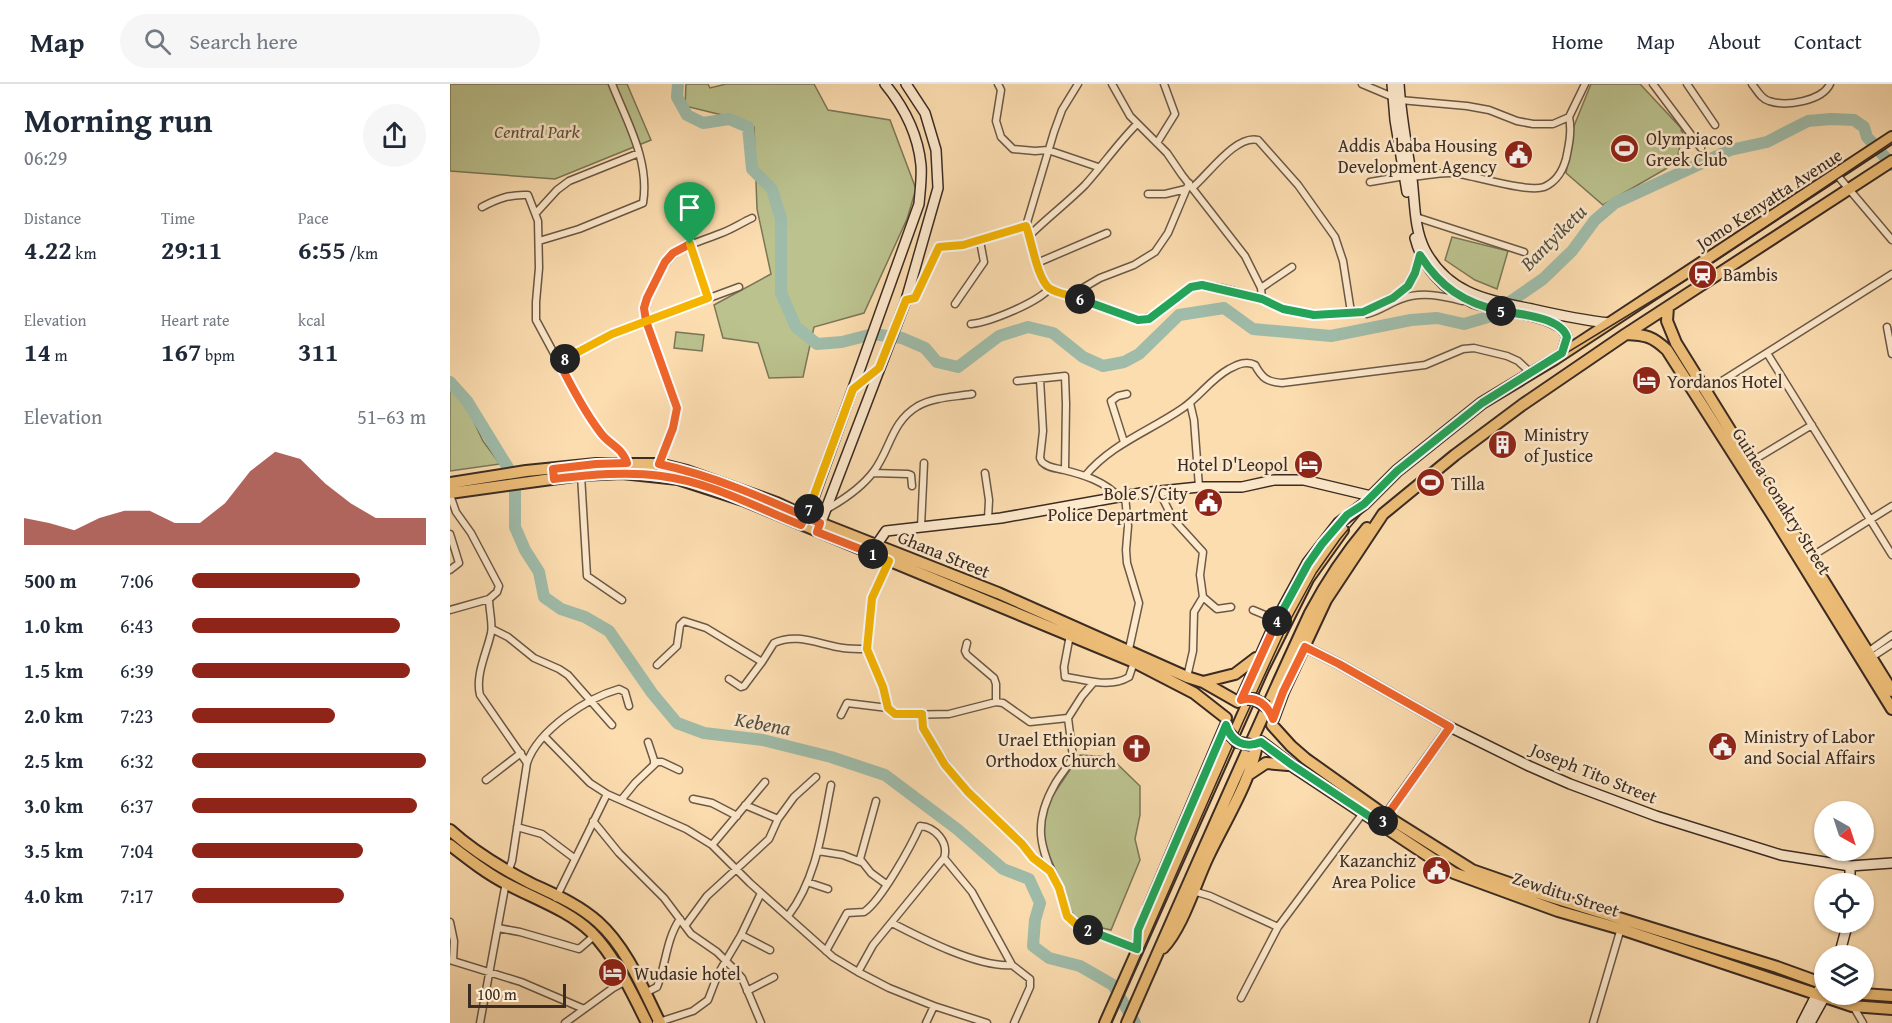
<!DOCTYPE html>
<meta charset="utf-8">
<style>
:root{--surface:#fff;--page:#f6f6f7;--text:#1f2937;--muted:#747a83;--line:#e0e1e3;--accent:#8f2418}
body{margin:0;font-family:"Gentium Book Plus",serif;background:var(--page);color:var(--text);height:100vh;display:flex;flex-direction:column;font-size:22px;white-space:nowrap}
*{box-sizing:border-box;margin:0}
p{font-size:20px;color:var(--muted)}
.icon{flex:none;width:33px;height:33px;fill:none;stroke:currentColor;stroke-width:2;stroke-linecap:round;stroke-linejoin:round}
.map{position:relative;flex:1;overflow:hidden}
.drawer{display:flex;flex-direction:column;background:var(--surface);width:450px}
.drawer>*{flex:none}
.needle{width:39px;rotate:141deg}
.fabs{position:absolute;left:1364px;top:717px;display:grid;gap:12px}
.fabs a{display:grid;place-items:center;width:60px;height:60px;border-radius:50%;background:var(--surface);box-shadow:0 2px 4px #0004;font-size:30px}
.scale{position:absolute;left:18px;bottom:15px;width:98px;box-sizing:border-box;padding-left:6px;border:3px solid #3b2b22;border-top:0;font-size:16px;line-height:21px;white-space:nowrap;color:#3b2b22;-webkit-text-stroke:4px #fde9cc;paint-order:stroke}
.pin{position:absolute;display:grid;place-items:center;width:51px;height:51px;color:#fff;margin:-62px -26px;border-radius:50% 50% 50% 0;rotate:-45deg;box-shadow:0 0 6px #0007}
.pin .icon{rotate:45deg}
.km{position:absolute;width:30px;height:30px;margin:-15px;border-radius:50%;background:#222;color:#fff;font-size:16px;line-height:30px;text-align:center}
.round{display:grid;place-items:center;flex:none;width:63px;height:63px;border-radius:32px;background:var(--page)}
.overview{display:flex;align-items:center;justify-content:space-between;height:102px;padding:0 24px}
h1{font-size:33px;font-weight:700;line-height:45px}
.stats{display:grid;grid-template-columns:repeat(3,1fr);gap:9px;height:102px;padding:6px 24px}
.stats div{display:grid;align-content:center}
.stats b{font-size:26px;font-weight:700}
.stats small{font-size:16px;font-weight:400}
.stats p{font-size:16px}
.chart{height:168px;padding:12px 24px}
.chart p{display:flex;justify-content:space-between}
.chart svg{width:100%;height:108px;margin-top:6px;fill:var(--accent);opacity:.7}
ul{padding:0 24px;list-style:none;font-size:20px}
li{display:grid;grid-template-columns:96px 72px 1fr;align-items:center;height:45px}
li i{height:15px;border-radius:8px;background:var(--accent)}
header{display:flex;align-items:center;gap:36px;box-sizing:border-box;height:84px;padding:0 30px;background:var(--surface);border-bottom:2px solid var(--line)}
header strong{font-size:28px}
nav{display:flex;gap:33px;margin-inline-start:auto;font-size:21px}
.search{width:420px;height:54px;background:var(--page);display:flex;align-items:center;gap:15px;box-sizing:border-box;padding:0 21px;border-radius:33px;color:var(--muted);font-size:22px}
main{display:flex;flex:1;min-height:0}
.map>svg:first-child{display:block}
.green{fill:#bbc28e;stroke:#7b7658;stroke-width:1.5}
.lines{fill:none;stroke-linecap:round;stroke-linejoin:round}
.river{stroke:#9fbcaa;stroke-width:12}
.street-casing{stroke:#6b5846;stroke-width:9}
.secondary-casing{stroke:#3b2b22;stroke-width:12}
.primary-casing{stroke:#3b2b22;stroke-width:14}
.street{stroke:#fde9cc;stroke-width:6}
.secondary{stroke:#fde9cc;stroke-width:9}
.primary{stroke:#eebe78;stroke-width:10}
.tram{stroke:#3b2b22;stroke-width:1.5}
.primary-bridge-casing{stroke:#3b2b22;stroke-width:14;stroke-linecap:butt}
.primary-bridge{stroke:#eebe78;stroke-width:10}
.split-1-casing{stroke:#fff;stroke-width:12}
.split-2-casing{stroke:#fff;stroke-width:12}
.split-3-casing{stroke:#fff;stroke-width:12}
.split-4-casing{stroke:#fff;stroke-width:12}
.split-5-casing{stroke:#fff;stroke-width:12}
.split-6-casing{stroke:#fff;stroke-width:12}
.split-7-casing{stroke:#fff;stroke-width:12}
.split-8-casing{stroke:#fff;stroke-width:12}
.split-9-casing{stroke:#fff;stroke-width:12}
.split-1{stroke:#f0652b;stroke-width:8}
.split-2{stroke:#f5b400;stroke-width:8}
.split-3{stroke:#22a559;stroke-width:8}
.split-4{stroke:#f0652b;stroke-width:8}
.split-5{stroke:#22a559;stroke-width:8}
.split-6{stroke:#22a559;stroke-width:8}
.split-7{stroke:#f5b400;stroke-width:8}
.split-8{stroke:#f0652b;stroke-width:8}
.split-9{stroke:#f5b400;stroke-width:8}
.labels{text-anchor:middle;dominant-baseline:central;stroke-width:5;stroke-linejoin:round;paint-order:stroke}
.park-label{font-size:18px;font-style:italic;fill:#5b513d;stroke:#fde9cc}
.poi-label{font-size:18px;fill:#3b2b22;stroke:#fde9cc;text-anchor:start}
.street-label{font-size:18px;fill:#3b2b22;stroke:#fde9cc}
.water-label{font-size:20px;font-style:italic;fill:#544f44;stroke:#fde9cc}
</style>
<header>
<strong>Map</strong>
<div class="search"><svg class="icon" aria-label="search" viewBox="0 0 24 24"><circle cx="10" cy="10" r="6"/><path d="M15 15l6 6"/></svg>Search here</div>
<nav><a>Home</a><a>Map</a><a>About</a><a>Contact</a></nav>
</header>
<main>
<section class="drawer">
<div class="overview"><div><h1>Morning run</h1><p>06:29</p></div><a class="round"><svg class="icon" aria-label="share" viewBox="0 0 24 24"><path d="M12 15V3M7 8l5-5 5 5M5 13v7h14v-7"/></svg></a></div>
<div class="stats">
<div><p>Distance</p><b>4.22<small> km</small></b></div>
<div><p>Time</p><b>29:11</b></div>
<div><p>Pace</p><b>6:55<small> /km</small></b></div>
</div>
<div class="stats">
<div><p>Elevation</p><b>14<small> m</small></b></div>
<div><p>Heart rate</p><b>167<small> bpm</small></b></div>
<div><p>kcal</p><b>311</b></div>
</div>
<div class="chart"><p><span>Elevation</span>51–63 m</p>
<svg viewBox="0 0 160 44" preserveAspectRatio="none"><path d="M0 44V33L10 35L20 38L30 33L40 30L50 30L60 35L70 35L80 27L90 14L100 6L110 9L120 19L130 27L140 33L150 33L160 33V44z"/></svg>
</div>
<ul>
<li><b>500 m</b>7:06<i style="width:72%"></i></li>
<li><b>1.0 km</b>6:43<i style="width:89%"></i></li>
<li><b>1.5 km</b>6:39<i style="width:93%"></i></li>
<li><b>2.0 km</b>7:23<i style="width:61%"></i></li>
<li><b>2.5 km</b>6:32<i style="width:100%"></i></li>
<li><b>3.0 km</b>6:37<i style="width:96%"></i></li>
<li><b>3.5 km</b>7:04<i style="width:73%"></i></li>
<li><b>4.0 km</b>7:17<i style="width:65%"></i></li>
</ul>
</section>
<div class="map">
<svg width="1442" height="939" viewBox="0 0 1442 939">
<rect width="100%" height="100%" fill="#fcddb0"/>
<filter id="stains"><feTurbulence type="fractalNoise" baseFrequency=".00333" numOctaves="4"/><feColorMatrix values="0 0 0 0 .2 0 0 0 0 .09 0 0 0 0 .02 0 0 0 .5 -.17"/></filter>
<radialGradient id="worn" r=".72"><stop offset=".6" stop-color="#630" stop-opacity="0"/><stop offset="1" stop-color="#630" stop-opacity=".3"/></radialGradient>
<path class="green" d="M0,0H177L201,56L105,95L0,87Z
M236,0H258L260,4L276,0H364L378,26L440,36L466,105L457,135L414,229L364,243L353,293L319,294L308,259L273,254L264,221L321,190L307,125L304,43L276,32L235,22Z
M1141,0H1190L1232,45L1231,46L1233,49L1226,79L1153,121L1116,89L1124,42Z
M1002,153L1058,167L1047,205L1025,196L995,176Z
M226,248L254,251L252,267L224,264Z
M0,303L15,319L33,357L50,380L0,387Z
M630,671L660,673L690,702V731L685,755L690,776L661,846L631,839L621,829L615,806L595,763L592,742L599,717Z"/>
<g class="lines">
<path class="river" d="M228,0L227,13L237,31L253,39L279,35L298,43L302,85L322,105L331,135V209L346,243L367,260L392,258L423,250L452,254L475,264L487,278L508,283L549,252L578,243L603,249L633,273L653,282L674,278L689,270L729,231L774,224L803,245L881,252L961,236L987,234L1014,240L1038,233L1093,195L1122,167L1145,136L1165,119L1280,66L1317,58L1358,37L1381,35L1404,36L1414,43L1417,53L1442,81
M0,298L17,317L65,395V443L75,466L89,488L94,513L111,525L135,533L159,547L202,609L227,639L254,649L313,656L381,673L435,691L507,745L553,785L579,795L590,819L585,836L583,862L599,874L630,882L663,901L685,939"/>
<defs>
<path id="street" d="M548,0L551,6L546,37L551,53L563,65L585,67L598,66L648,83
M628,0L612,26L604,48L576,142L591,193L600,204L688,236C714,232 723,210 743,203C758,197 796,211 812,215
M662,0L680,32L717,69L732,91L795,172L811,204L812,215C845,235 876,229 913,228L917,230C929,227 940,219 951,215C971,207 993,212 1012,217
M912,0L950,16L1017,22L1039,26L1067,37L1083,40H1103L1119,33L1135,0
M1203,0L1251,64
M1237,0L1265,41
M1302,0C1307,6 1311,15 1319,17C1336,23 1372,17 1380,0
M707,59L725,30L714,0
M1387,91L1442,156
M961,93C975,92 990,88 1003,89C1023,91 1077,109 1094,103C1106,98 1113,86 1116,75C1119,61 1122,47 1119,33
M920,98L955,92
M742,104C758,91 786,50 808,56L848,101L885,153L893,177L901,228
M698,110H715L736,105
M32,123C47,115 60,110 78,111L88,137L89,184L86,218V236L121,301L149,347L173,369L177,379
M86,129L107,106L119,97L189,69
M966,133L1074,168
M579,152C597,134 617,119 635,101C653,81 668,59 687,40
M89,157L129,145L193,119C200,77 177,38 162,0
M240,160L258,214
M587,179L657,149
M811,204L842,183
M621,211L650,194L684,181L705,168L718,149L739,99
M456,216L465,214L488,163L513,161L576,142
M505,220L534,178L530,157
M913,228C948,207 957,215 970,171
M521,240C540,238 587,219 600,204
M1437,243L1442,270
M1317,269L1442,471
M109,278L162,250L289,203
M590,295L593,347L590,374L592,378C598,384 606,384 614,386C634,391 654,397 669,413
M567,297L615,292L616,320L615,386
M1256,307L1442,190
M740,319L744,336L749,403
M674,358L661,317L668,312L677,310
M1299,379L1362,341
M209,380L223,344L227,324L196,237C194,223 197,214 203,202C222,162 231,165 269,150C281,146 291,139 302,134
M423,389L458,390L461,391L462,402
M535,389L539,416L538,435
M131,391L137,492L172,516
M635,392C661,360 700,347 733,324C750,312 761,295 779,285C787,281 796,276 805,281C812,294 817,298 832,299L975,281L1013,265L1024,264L1057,272L1068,277L1081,289
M709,407L723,435L753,468L750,491L753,513L767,525L781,523
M0,411L6,428L21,449L49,502L47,508L39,515C39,525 43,541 41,549C37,568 25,591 30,611L77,679
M675,412L678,442L676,466L677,479L689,519L679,565
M377,425C393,416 413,402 424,387C441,364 441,338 468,322C484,313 504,313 522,310
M471,443L474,379
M0,450L9,479L0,486
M1359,474L1442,422
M0,526L39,515
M803,526L827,536
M42,545L58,553L84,574L109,585L118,591L162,641
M620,551L614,583L615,593C635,595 659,605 679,593L684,578
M517,559L515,567L517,571L544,594L546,600V618
M1415,570L1442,551
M1419,575L1442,560
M207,581L227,562L230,541L234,537L256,544L312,578L324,559C347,548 370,561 393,564C401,565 409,565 417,565
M737,593L743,567L744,528L753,513
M279,595L291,603L294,602L312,578
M643,599L632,612L618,634L623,673C618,683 610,691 605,700C582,740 590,764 608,802C615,818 615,832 629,843L687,865
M438,624L433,603L417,565L422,515L439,477
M472,630L473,644L506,695L572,760L583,774L599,787
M391,631L397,619L438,624L445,630L452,631L499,630L546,618L553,619L580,638L618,634
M94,652L140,699L157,710L236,745L262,761L300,799L383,873L408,888L439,904L484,922L537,939
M198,658L204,676V680
M36,696L71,669
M172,715L185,699L207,678H212L229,686
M243,715L262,719L287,732
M426,717L410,775L421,789L436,800
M295,721L328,735
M143,737L169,769L214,814L241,850L267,868L284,885L292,894L311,939
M67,743L92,750L124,774
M262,761L315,698
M368,767L393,771L411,778
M58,788L62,777L77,679C88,646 137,614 169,605L175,608L179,622
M357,798L378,805
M743,807L760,812L828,843
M106,814L157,710
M338,832C367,794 372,746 381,701
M0,838L4,857L3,877
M442,839C471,854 529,884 562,881
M235,842L257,812L319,755L328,735L344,713L366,693
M48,844L70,848L129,865L144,852
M291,851L320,866
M376,867L397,829L414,828C431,817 461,762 470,742C485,743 499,758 494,774
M0,876L71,898L134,925
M408,888L423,861L494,774L522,808L562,881L580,895V903L564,939
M297,907L324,893
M195,909L207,903C216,881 216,855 230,835
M791,914L828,843L919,721
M1403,922L1413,939
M30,939L56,798
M115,939L163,904L176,897
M206,939L243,927L258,916L268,890L291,851L311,809
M476,939L484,922
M1143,939L1171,844"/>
<path id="secondary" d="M942,0L945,36L957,108
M949,0C951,32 957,63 962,95C965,118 964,145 975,166C999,211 1038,216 1082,225C1108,231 1132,236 1159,239
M965,154C972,182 994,207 1021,218C1042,228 1110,229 1117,253L1112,269
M352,438L363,416L469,120C470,107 472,94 471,81C468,51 454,23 435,0
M368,446L456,216L488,104L486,66L475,29L456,0
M427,460L436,447L551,434L691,409L749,403H792L824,396H854L921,412
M855,563L889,580L1000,643L1079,682L1120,700L1206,732L1331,771L1400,782L1442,779
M933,736L1000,643
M1400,782V800
M1389,872L1398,838
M1352,939L1374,896
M1360,939L1376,910"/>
<path id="primary" d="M1218,223L1217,237L1226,259L1442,607
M1176,250C1196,251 1202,252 1217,266L1323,432L1442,625
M0,399L76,387L146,380H209L237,387L327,419L370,439L548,509L737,593L753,598L788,618
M0,409L131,391L172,389L228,395L293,416L684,578L744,609L776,634
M753,598L785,590L806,574
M791,616L827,536L858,479L889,439L914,420L947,387L1032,319L1105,275L1442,53
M823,635L833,608L876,516L933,430L1005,371L1072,321L1176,250L1442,77
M822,641L841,662L856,675L936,732L1022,786L1085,808L1327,883L1374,900
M811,658L841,681L1004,789L1108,827L1171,845L1402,922L1442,925
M798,691L816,679L838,681
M0,746C24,768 51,784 80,799C103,810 128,820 148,838C177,864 193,905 210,939
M0,761C18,775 37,790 57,800C85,815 118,826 141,848C165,872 182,909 197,939
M699,823L776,641
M713,864C733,843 745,800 758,773C773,741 802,694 807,660
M1413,910L1442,912
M655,939L814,583L858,495L893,446
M677,939C737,802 797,665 860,529C876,499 895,470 917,444"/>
</defs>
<use href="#street" class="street-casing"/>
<use href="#secondary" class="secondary-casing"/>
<use href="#primary" class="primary-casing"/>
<use href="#street" class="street"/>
<use href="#secondary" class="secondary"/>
<use href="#primary" class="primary"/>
<path class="tram" d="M661,939L793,638L838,540L866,489L890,455L915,425L951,386L1033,320L1251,187L1442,58"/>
<defs>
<path id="primary-bridge" d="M797,615H804L817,623
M778,648L787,658L801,661"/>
</defs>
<use href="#primary-bridge" class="primary-bridge-casing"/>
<use href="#primary-bridge" class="primary-bridge"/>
</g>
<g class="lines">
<defs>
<path id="split-1" d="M240,160L223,169L215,178L197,214L194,224L196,237L227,324L223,344L209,380C265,392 318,416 370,439L367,448L423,470"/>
<path id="split-2" d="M423,470L439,477L422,514L417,565L433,603L438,624L445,630H472L473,644L495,681L518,708L572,760L583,774L600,787L609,804L617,832L629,843L638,846"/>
<path id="split-3" d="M638,846L687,865L688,846L776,641C781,658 795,665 811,658L842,681L931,740L933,737"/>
<path id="split-4" d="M827,537L791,616C806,611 818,621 823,635L833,608L855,563L889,580L1000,643L933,737"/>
<path id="split-5" d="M827,537L858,480L872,460L897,431L914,420L947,387L1032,319L1112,269L1117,253C1111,233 1069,230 1051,227"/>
<path id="split-6" d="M630,215L688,236L699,235L741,203L752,201L812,215L833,225L864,231L913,228L943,214L958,202L965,189L970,171C990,203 1014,219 1051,227"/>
<path id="split-7" d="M359,425L403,305L429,284L456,216L465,214L489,163L513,161L576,142C582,158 587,194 599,204C608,210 621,211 630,215"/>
<path id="split-8" d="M115,275L109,278C121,302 134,327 150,348C158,360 173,364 177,379L146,380L103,385L104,395C140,391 175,387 211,392C260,398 305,423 351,441L359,425"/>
<path id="split-9" d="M115,275L162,250L258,214L240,160"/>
</defs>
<use href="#split-1" class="split-1-casing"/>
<use href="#split-2" class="split-2-casing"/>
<use href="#split-3" class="split-3-casing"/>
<use href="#split-4" class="split-4-casing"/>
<use href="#split-5" class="split-5-casing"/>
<use href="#split-6" class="split-6-casing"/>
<use href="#split-7" class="split-7-casing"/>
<use href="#split-8" class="split-8-casing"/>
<use href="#split-9" class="split-9-casing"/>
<use href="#split-1" class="split-1"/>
<use href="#split-2" class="split-2"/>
<use href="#split-3" class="split-3"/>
<use href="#split-4" class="split-4"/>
<use href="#split-5" class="split-5"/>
<use href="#split-6" class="split-6"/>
<use href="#split-7" class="split-7"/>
<use href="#split-8" class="split-8"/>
<use href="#split-9" class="split-9"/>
</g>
<defs>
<symbol id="stadium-disc" viewBox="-11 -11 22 22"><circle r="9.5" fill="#8f2418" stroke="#fde9cc"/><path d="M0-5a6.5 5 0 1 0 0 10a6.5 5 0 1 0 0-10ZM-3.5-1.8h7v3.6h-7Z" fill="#fff"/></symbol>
<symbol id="civic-disc" viewBox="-11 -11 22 22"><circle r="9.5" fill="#8f2418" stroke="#fde9cc"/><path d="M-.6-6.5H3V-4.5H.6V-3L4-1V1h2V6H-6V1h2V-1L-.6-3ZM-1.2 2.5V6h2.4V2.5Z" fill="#fff"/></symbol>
<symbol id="station-disc" viewBox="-11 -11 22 22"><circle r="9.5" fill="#8f2418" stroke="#fde9cc"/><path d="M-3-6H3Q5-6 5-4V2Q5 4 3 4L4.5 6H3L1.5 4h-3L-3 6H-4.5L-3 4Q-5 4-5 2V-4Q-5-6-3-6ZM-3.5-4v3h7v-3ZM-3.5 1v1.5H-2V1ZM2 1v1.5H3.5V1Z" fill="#fff"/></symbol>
<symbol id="hotel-disc" viewBox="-11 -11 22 22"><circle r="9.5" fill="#8f2418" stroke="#fde9cc"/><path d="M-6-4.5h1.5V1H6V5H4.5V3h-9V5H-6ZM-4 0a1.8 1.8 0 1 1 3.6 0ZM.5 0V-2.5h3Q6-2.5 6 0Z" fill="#fff"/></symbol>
<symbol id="building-disc" viewBox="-11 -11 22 22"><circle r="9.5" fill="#8f2418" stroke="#fde9cc"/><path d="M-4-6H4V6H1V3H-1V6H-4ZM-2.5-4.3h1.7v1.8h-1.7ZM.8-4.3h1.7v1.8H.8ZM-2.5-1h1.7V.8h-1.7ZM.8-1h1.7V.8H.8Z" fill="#fff"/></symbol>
<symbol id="church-disc" viewBox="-11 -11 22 22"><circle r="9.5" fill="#8f2418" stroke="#fde9cc"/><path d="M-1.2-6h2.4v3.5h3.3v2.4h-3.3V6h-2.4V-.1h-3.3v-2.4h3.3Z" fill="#fff"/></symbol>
</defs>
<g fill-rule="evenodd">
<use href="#stadium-disc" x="1158" y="48" width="33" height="33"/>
<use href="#civic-disc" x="1052" y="54" width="33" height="33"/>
<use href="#station-disc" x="1236" y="174" width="33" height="33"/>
<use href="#hotel-disc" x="1180" y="280" width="33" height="33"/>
<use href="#building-disc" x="1036" y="344" width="33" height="33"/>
<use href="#hotel-disc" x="842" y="364" width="33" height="33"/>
<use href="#stadium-disc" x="964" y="382" width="33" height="33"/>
<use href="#civic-disc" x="742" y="402" width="33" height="33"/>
<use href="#civic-disc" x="1256" y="646" width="33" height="33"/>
<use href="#church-disc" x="670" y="648" width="33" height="33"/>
<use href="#civic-disc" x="970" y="770" width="33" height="33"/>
<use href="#hotel-disc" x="146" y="872" width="33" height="33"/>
</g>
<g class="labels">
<g class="park-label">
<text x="87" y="47">Central Park</text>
</g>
<g class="poi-label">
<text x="1196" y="54">Olympiacos<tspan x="1196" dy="21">Greek Club</tspan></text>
<text x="1047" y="61" text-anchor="end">Addis Ababa Housing<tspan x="1047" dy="21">Development Agency</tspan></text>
<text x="1273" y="190">Bambis</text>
<text x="1217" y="297">Yordanos Hotel</text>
<text x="1074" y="350">Ministry<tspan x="1074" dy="21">of Justice</tspan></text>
<text x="838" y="380" text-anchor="end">Hotel D'Leopol</text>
<text x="1001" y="399">Tilla</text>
<text x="738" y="409" text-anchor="end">Bole S/City<tspan x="738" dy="21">Police Department</tspan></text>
<text x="1294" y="652">Ministry of Labor<tspan x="1294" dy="21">and Social Affairs</tspan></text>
<text x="666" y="655" text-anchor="end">Urael Ethiopian<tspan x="666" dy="21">Orthodox Church</tspan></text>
<text x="966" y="776" text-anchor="end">Kazanchiz<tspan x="966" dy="21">Area Police</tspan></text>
<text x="184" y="889">Wudasie hotel</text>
</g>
<g class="street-label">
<text transform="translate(1319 115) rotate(-33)">Jomo Kenyatta Avenue</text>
<text transform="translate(1332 417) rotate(58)">Guinea Conakry Street</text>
<text transform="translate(494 470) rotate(22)">Ghana Street</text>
<text transform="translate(1144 689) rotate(22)">Joseph Tito Street</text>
<text transform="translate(1116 810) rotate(18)">Zewditu Street</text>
</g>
<g class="water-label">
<text transform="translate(1103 153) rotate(-45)">Bantyiketu</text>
<text transform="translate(313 639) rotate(10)">Kebena</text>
</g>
</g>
<rect width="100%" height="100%" filter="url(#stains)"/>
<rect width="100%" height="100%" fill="url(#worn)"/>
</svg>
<div class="fabs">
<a><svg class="needle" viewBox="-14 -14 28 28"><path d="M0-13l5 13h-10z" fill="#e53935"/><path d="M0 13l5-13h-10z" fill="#747a83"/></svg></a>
<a><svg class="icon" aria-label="locate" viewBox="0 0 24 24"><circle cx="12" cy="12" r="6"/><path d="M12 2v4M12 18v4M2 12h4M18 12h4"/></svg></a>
<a><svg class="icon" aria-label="layers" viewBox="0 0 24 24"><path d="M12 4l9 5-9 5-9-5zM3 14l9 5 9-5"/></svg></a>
</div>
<div class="scale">100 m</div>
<div class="pin" style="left:240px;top:160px;background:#1e9e55"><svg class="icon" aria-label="arrive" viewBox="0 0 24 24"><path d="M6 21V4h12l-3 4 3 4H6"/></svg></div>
<b class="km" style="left:423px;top:470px">1</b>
<b class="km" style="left:638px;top:846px">2</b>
<b class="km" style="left:933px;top:737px">3</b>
<b class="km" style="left:827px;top:537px">4</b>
<b class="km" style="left:1051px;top:227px">5</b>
<b class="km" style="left:630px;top:215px">6</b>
<b class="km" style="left:359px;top:425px">7</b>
<b class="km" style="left:115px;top:275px">8</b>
</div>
</main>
